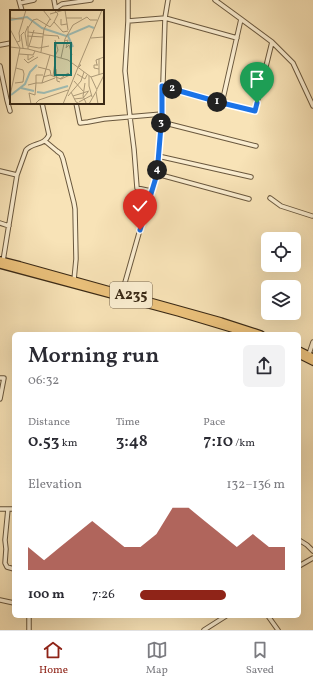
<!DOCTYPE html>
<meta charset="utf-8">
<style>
:root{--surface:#fff;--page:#f2f2f3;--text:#2b2b33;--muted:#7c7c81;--line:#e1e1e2;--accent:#8f2418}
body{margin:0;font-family:Vollkorn,serif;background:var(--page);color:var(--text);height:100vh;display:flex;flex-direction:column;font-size:15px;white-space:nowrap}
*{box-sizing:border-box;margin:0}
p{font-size:13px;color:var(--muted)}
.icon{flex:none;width:22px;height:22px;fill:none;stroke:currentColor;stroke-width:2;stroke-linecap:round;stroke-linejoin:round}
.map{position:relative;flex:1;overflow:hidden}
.drawer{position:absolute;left:12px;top:332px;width:289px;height:286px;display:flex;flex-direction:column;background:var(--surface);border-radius:6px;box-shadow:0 4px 16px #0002}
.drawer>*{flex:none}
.fabs{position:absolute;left:261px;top:232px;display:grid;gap:8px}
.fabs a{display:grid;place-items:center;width:40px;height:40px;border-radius:6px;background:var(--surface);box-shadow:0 4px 16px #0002;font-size:20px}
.pin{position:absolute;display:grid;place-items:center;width:34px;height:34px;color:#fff;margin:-41px -17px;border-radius:50% 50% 50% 0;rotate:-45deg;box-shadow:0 0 4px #0007}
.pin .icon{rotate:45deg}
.km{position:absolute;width:20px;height:20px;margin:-10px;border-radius:50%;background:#222;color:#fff;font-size:11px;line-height:20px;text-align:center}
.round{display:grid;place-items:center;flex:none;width:42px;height:42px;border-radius:6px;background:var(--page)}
.overview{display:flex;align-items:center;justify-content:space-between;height:68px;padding:0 16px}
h1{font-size:22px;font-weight:600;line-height:30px}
.stats{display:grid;grid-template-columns:repeat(3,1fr);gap:6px;height:68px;padding:4px 16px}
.stats div{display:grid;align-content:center}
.stats b{font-size:17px;font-weight:600}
.stats small{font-size:11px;font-weight:400}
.stats p{font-size:11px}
.chart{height:112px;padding:8px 16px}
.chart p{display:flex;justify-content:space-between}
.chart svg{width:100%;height:72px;margin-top:4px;fill:var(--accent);opacity:.7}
ul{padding:0 16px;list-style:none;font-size:13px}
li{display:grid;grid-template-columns:64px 48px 1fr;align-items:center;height:30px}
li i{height:10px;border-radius:5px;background:var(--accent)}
.tabs{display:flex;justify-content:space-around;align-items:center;height:56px;border-top:1px solid var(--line);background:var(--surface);font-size:11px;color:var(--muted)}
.tabs a{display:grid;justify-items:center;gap:2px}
.tabs .active{color:var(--accent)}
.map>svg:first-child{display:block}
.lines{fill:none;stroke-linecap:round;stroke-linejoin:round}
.minor-casing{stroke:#6a583e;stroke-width:5.5}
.trunk-casing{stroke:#3b2a16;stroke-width:8}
.minor{stroke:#faedd0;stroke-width:3.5}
.trunk{stroke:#ecc27c;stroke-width:5.5}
.route-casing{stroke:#fff;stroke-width:8}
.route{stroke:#1a73e8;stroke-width:5}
.labels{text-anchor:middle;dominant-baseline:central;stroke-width:3.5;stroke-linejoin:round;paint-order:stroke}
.shield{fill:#faedd0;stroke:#74644e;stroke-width:1}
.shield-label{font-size:15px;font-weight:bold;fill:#3b2a16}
.inset-river{fill:none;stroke:#9fbdb5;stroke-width:2}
.inset-road{fill:none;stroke:#ac9977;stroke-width:1}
.view{fill:#0f766e;fill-opacity:0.15;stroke:#0f766e;stroke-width:2}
.inset-edge{fill:none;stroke:#3b2a16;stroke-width:2}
</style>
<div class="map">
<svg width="313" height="630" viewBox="0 0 313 630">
<rect width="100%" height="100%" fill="#f8e3b7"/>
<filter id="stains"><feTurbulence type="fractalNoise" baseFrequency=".005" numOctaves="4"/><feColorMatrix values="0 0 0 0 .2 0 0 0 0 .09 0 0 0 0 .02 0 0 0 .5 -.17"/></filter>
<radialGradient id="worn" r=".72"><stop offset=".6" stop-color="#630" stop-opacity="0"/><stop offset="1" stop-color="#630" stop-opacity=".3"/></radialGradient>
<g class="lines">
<defs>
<path id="minor" d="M19,0L22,11
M54,0L56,11
M128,0V21L125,71L130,117L134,149L137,188L151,191
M215,0L241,19L222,103L255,111L272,42L293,63L313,106
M20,3L34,0
M56,8L62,4L91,0
M241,19L272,42
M128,21L165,18L237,38
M0,45L11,43
M0,66L7,100L10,111
M162,86L222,103
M76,103L80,123L88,122L104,119L162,114
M161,122L256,146
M45,141L57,151L61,154L63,159L74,203L75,209L76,259L74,280
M158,156L251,177
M0,171L17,175
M157,174L249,199
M270,198L281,206L312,216
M0,223L9,226
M3,261L17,175L26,150C33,142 44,146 49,135L42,103
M122,293L151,191L157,174L162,114L165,18L168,0
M309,354L313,342
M0,378H4L0,399
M0,509H14
M8,509L5,540L6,549L5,563L7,567L14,569
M299,540L307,545L313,551
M299,566L313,558
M0,600L14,603
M29,616V630
M268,616L278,630
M204,630L226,616"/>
<path id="trunk" d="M0,260L20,265L221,321L261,334
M0,265L179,313L249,334
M299,350L313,357
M299,355L313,362"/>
</defs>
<use href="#minor" class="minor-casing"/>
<use href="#trunk" class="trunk-casing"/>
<use href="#minor" class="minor"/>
<use href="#trunk" class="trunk"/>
</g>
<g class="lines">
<defs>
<path id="route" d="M140,230L157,174L162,114V86L222,103L255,111L257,103"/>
</defs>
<use href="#route" class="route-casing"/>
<use href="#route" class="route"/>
</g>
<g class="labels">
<rect class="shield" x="110" y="282" width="42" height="26" rx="3"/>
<g class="shield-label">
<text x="131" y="295">A235</text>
</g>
</g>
<g transform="translate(10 10)">
<rect width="94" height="94" fill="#f8e3b7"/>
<path class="inset-river" d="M0,10L17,7L32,18L56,26L79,16L84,18M58,26L63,37M11,78L24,81M27,82L34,83L58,76M1,85L15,74L20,62L27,55"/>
<path class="inset-road" d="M33,0L41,10M55,0L58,20M40,4L54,0M0,8L13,9M56,8H72M51,9V15L57,14M44,12L48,4L44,0M0,19L10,38M18,22L34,24M34,25L48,26L49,29M17,26L33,27M81,28L94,27M54,31L58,30L56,38L59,35L62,45M7,32L10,31L9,23L16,0M17,36L15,23L18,16M18,36L29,38L39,36M19,36L24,20M0,37L18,39L58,50L81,67L94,63M13,38L11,25L14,22M18,39V18L23,10L27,9L40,17L44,12L53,22L58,21M31,42L34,19L40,9M9,44L23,45L25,41M18,45V50L24,46M45,46L48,40L45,30M51,48L55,29L63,15L77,7L80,10H87M14,49L18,53L28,47M89,49V65M69,55L92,0M87,55L86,50L94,47M88,55H84V58L89,59M28,57L40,60L41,65M46,59L47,71L50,72M67,64L75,69L77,65M43,66L45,52M79,66V76L82,87M33,67L40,65L51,69L60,65L58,63L50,69M64,71L73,81M5,73L13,72L14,64L13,60L6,58M32,73L45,68M75,73L73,86L76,93M18,75L26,73V65H33M87,79L94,65M61,82L66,92L70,94M86,82L88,94M0,86L10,38M58,86L71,71L74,62M63,86L79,81M64,89L73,88L78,82M69,92L82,85M21,94L19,83L25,85L26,73H32L40,45M25,94L29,90L58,80M53,94L69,55H71L69,57M79,94L87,80L81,67"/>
<path class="view" d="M45,33H61V65H45Z"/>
<rect width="94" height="94" class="inset-edge"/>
</g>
<rect width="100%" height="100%" filter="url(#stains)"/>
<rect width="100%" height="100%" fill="url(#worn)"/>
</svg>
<div class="fabs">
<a><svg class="icon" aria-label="locate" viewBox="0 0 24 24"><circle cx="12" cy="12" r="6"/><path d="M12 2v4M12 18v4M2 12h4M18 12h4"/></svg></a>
<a><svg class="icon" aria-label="layers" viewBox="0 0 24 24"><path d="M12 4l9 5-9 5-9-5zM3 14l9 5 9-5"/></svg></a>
</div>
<div class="pin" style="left:257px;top:103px;background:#1e9e55"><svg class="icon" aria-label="arrive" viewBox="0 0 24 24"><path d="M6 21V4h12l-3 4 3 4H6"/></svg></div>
<div class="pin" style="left:140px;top:230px;background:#d93025"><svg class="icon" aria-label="check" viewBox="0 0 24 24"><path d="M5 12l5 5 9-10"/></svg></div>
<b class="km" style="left:217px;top:102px">1</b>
<b class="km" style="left:172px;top:89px">2</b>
<b class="km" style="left:161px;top:123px">3</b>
<b class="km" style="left:157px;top:170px">4</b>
<section class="drawer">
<div class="overview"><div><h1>Morning run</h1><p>06:32</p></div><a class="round"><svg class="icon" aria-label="share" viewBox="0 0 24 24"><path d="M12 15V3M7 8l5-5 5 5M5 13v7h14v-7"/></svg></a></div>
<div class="stats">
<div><p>Distance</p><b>0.53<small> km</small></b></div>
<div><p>Time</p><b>3:48</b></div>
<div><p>Pace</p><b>7:10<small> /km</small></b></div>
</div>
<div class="chart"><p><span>Elevation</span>132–136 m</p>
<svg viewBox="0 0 160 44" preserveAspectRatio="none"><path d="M0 44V30L10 38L20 30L30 22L40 14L50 22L60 30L70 30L80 22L90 6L100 6L110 14L120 22L130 30L140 22L150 30L160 30V44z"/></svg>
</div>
<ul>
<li><b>100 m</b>7:26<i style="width:59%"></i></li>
</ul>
</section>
</div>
<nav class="tabs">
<a class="active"><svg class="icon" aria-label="home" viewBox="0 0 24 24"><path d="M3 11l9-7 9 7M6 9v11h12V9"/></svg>Home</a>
<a><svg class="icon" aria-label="map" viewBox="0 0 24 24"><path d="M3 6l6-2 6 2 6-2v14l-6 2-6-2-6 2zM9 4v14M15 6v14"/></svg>Map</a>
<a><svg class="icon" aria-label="saved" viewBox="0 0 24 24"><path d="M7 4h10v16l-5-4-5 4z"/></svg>Saved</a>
</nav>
